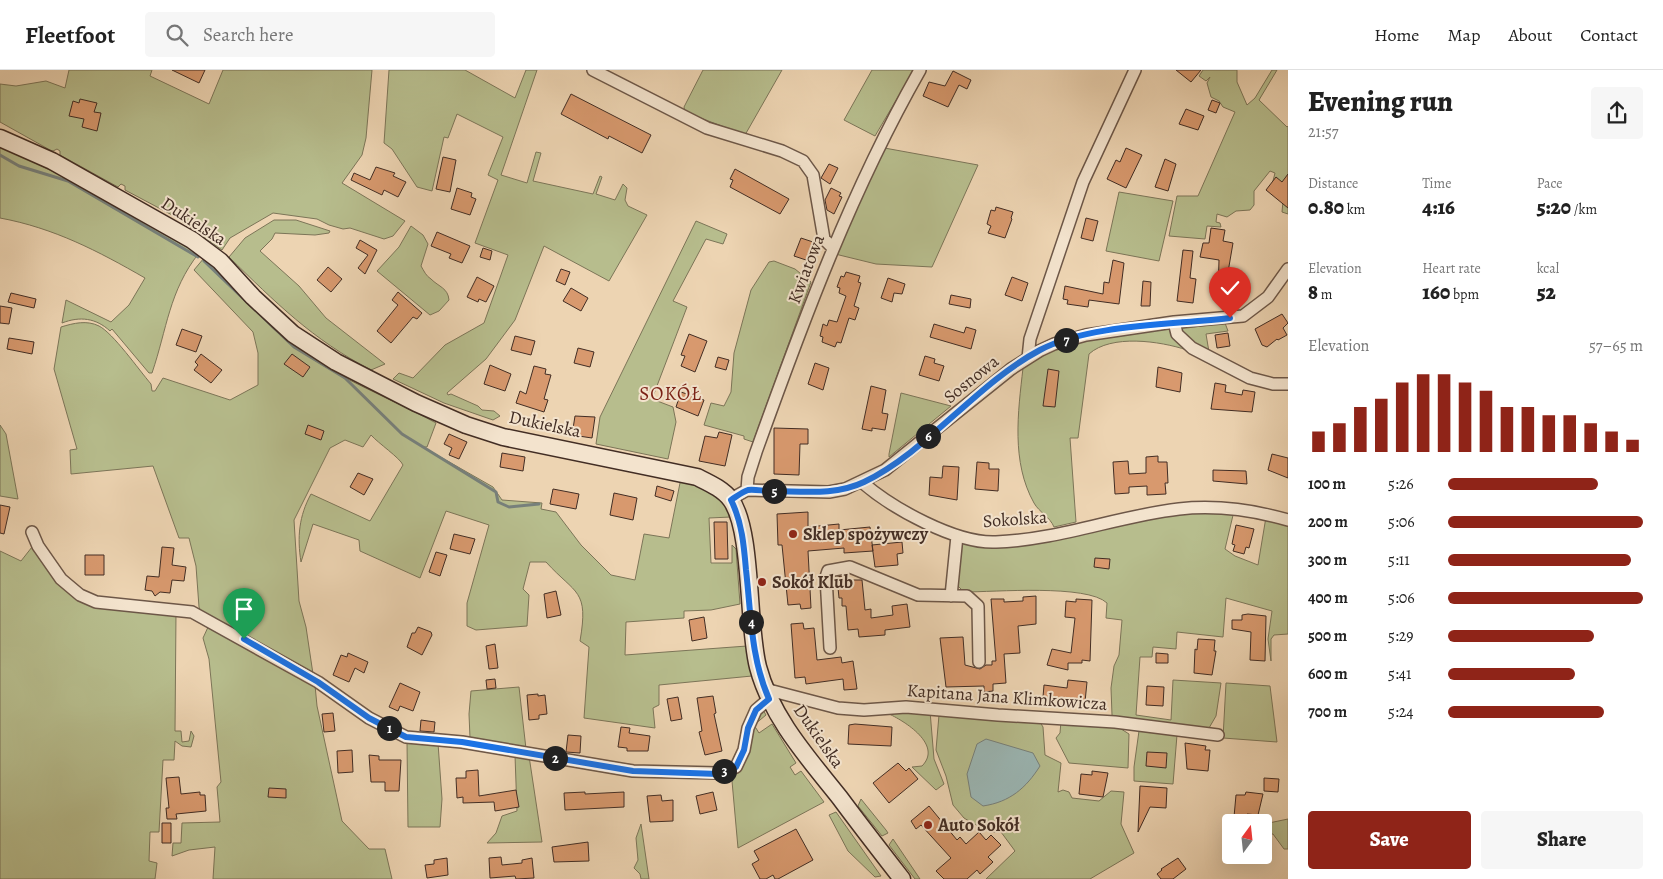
<!DOCTYPE html>
<meta charset="utf-8">
<style>
:root{--surface:#fff;--page:#f6f6f6;--text:#222;--muted:#767676;--line:#e0e0e0;--accent:#8f2418}
body{margin:0;font-family:Alegreya,serif;background:var(--page);color:var(--text);height:100vh;display:flex;flex-direction:column;font-size:19px;white-space:nowrap}
*{box-sizing:border-box;margin:0}
p{font-size:16px;color:var(--muted)}
.icon{flex:none;width:28px;height:28px;fill:none;stroke:currentColor;stroke-width:2;stroke-linecap:round;stroke-linejoin:round}
.map{position:relative;flex:1;overflow:hidden}
.side{display:flex;flex-direction:column;background:var(--surface);width:375px}
.side>*{flex:none}
.needle{width:32px;rotate:15deg}
.buttons{position:absolute;left:1222px;top:744px;display:grid;gap:10px}
.buttons a{display:grid;place-items:center;width:50px;height:50px;border-radius:5px;background:var(--surface);box-shadow:0 5px 20px #0002;font-size:25px}
.pin{position:absolute;display:grid;place-items:center;width:42px;height:42px;color:#fff;margin:-51px -21px;border-radius:50% 50% 50% 0;rotate:-45deg;box-shadow:0 0 5px #0007}
.pin .icon{rotate:45deg}
.km{position:absolute;width:25px;height:25px;margin:-12px;border-radius:50%;background:#222;color:#fff;font-size:14px;line-height:25px;text-align:center}
.round{display:grid;place-items:center;flex:none;width:52px;height:52px;border-radius:5px;background:var(--page)}
.summary{display:flex;align-items:center;justify-content:space-between;height:85px;padding:0 20px}
h1{font-size:28px;font-weight:800;line-height:38px}
.figures{display:grid;grid-template-columns:repeat(3,1fr);gap:8px;height:85px;padding:5px 20px}
.figures div{display:grid;align-content:center}
.figures b{font-size:21px;font-weight:800}
.figures small{font-size:14px;font-weight:400}
.figures p{font-size:14px}
.chart{height:140px;padding:10px 20px}
.chart p{display:flex;justify-content:space-between}
.chart svg{width:100%;height:90px;margin-top:5px;stroke:var(--accent);stroke-width:6}
.action{display:flex;gap:10px;margin-top:auto;padding:10px 20px}
.action a{flex:1;height:58px;border-radius:5px;background:var(--accent);color:#fff;font-size:20px;font-weight:800;line-height:58px;text-align:center}
.action a+a{background:var(--page);color:var(--text)}
ul{padding:0 20px;list-style:none;font-size:16px}
li{display:grid;grid-template-columns:80px 60px 1fr;align-items:center;height:38px}
li i{height:12px;border-radius:6px;background:var(--accent)}
header{display:flex;align-items:center;gap:30px;box-sizing:border-box;height:70px;padding:0 25px;background:var(--surface);border-bottom:1px solid var(--line)}
header strong{font-size:24px}
nav{display:flex;gap:28px;margin-inline-start:auto;font-size:18px}
.search{width:350px;height:45px;background:var(--page);display:flex;align-items:center;gap:12px;box-sizing:border-box;padding:0 18px;border-radius:5px;color:var(--muted);font-size:19px}
main{display:flex;flex:1;min-height:0}
.map>svg:first-child{display:block}
.green{fill:#b7bd8d;stroke:#7c7558}
.water{fill:#9bb7b5;stroke:#77807b}
.lines{fill:none;stroke-linecap:round;stroke-linejoin:round}
.stream{stroke:#77807b;stroke-width:3}
.building{fill:#d8996e;stroke:#422d24}
.street-casing{stroke:#6d5748;stroke-width:14}
.secondary-casing{stroke:#422d24;stroke-width:19}
.street{stroke:#f3e3cd;stroke-width:11}
.secondary{stroke:#f3e3cd;stroke-width:16}
.route-casing{stroke:#fff;stroke-width:10}
.route{stroke:#1a73e8;stroke-width:6}
.poi-dot{fill:#8f2418;stroke:#f3e3cd;stroke-width:2}
.labels{text-anchor:middle;dominant-baseline:central;stroke-width:4;stroke-linejoin:round;paint-order:stroke}
.street-label{font-size:18px;fill:#422d24;stroke:#f3e3cd}
.poi-label{font-size:18px;font-weight:bold;fill:#422d24;stroke:#f3e3cd;text-anchor:start}
.neighbourhood-label{font-size:19px;letter-spacing:1px;fill:#7a1f14;stroke:#f3e3cd}
</style>
<header>
<strong>Fleetfoot</strong>
<div class="search"><svg class="icon" aria-label="search" viewBox="0 0 24 24"><circle cx="10" cy="10" r="6"/><path d="M15 15l6 6"/></svg>Search here</div>
<nav><a>Home</a><a>Map</a><a>About</a><a>Contact</a></nav>
</header>
<main>
<div class="map">
<svg width="1288" height="809" viewBox="0 0 1288 809">
<rect width="100%" height="100%" fill="#edd4b2"/>
<filter id="stains"><feTurbulence type="fractalNoise" baseFrequency=".004" numOctaves="4"/><feColorMatrix values="0 0 0 0 .2 0 0 0 0 .09 0 0 0 0 .02 0 0 0 .5 -.17"/></filter>
<radialGradient id="worn" r=".72"><stop offset=".6" stop-color="#630" stop-opacity="0"/><stop offset="1" stop-color="#630" stop-opacity=".3"/></radialGradient>
<path class="green" d="M69,0H152L150,6L209,34L223,0H372L366,68L362,85L342,113L405,151L393,166L384,169L350,158L343,159L329,155L317,149L273,143L230,168L222,180L174,146L125,120V116L121,114L118,117L60,85V81L57,79L53,81L50,80L0,52V14L16,16L46,11L65,18Z
M389,0H465L515,28L526,0H537L501,105L527,113L536,82L541,83L533,111L593,124L600,106L602,107L596,124L615,130L623,114L627,118L625,130L628,136L647,145L609,211L544,176L515,250L486,289L447,323L448,325L451,324L478,336L482,340L494,341L500,346L493,350L444,333L393,309L399,303L413,308L445,275L484,253L508,185L475,173L498,110L488,105L503,67L457,44L448,68L444,67L432,121L417,117L392,79L384,73Z
M703,0H782L745,65L685,42L684,37Z
M872,0H914L875,66L844,50Z
M1203,0H1237V12L1247,35L1255,28L1272,0H1277L1259,30L1287,57L1288,56V144L1282,142L1284,120L1275,116L1273,111L1275,103L1270,101L1254,121V135L1250,140L1236,141L1227,147L1217,144L1216,152L1220,153L1221,157L1207,156L1205,169L1169,166L1177,126H1198L1235,42L1223,37L1219,31L1211,27L1207,13L1210,7L1206,11L1199,6Z
M0,75L116,133L199,183C169,221 167,259 152,303H149L112,259L110,261C96,248 80,246 62,253L66,230L111,252L129,235L145,208C98,181 54,158 0,148Z
M879,77L978,95L932,197L876,194L831,183Z
M1119,122L1173,131L1159,191L1106,181Z
M274,150H296L330,161L329,163L315,165L275,163L272,169L260,181L299,216L326,248L385,294L371,300C313,270 275,232 229,187L245,168Z
M696,151L727,164L723,174L706,169L673,231L687,237L652,329L673,337L676,352L668,389L596,374L600,347Z
M411,156L423,165L428,174L421,196C424,201 426,206 431,209C439,217 448,218 449,230L439,241L430,245L377,201L399,177Z
M204,188C236,216 261,252 295,277C338,309 389,327 436,353L427,377H423L493,417L502,430L542,433L541,439L556,442L581,475L611,505L635,510L644,464L669,468L681,408C702,417 723,425 731,447L709,448L711,493H732V475L736,479L740,534L711,540L684,541V548L626,552L625,585L747,576L752,606L659,615V635L653,638L655,658L584,648L589,577L580,571C589,519 576,525 546,492H530L523,519L529,525L527,556L476,560L467,556V533L489,455L446,441L420,508L360,481L359,470L313,454L301,492C297,467 299,446 311,424L370,451L403,395C400,388 378,373 371,365L363,377L345,370L330,378L294,450L299,531L306,557L313,604L201,542L199,537L196,496L189,468H179L153,396L71,404L70,380L77,379L54,299L61,257C74,253 87,250 99,256C113,263 139,300 151,314L152,321H155L163,308L230,330L258,315V283L253,262L194,200Z
M774,191L795,199L811,212L753,372L744,369V366L704,355L711,333L724,336L731,322L734,283L751,220L769,192Z
M1225,253L1228,261L1206,264L1209,282L1195,275L1179,259Z
M1168,259L1188,276L1187,280C1160,271 1111,264 1089,284L1078,368H1070L1076,452L1054,457C1050,447 1039,442 1034,433C1011,392 1018,342 1023,298L1053,280L1082,269Z
M901,323L951,336L889,387V384Z
M0,355L6,364L18,429L0,426Z
M1234,441L1225,479L1235,486L1258,495L1266,447L1288,452V564L1274,565L1271,569V591L1268,569L1272,541L1226,528L1223,567L1177,562L1176,579L1153,577L1152,587H1140L1136,645L1171,650L1173,610L1221,613L1216,646L1209,658L1118,650L1112,645L1111,618L1114,596L1119,585L1122,550L1106,548L1107,533C1087,514 994,522 964,522L955,513L963,471L984,477L1014,476L1183,442Z
M32,477L83,529L176,543L175,661H181L182,672L189,671L191,661L194,666L191,677L182,676L175,671L174,690H163L159,762H150L149,791L157,793L155,809H0V481L21,491Z
M209,555L315,615L317,636L342,751L369,779H385L392,809H213L215,777L189,780L172,786L173,773H181L182,753L220,752L217,717L221,712L209,589L203,568Z
M1226,613L1270,616L1277,672L1223,668Z
M519,617L526,679L470,668L469,644L471,621Z
M762,638L766,645L754,655L759,663L772,654L796,693L790,697L795,705L801,701L824,732L738,778L732,711L745,680L754,647L757,641Z
M930,641L934,689L944,714L936,720L912,697L922,696C943,675 905,651 887,643Z
M939,645L1040,652L1043,657L1045,685L1061,693L1058,722L1063,720L1069,722L1072,728L1099,731L1111,721L1124,722L1121,754L1134,783L1090,809H986L1015,781L1001,762H994L974,754L964,748L953,735L946,706L936,680Z
M1061,651L1118,657L1129,664L1128,698L1069,693L1056,668L1060,663Z
M1144,659L1177,665L1173,714L1134,711V697L1139,661Z
M407,671L438,673L442,729L440,757H408Z
M515,685L529,686L542,772L487,773L496,763L502,746L517,741Z
M861,729L886,760L888,763L882,766L858,736Z
M836,742L881,806L875,807L848,781L829,745Z
M1288,749V779H1284L1273,764H1264V754Z
M641,754L649,809H641L640,804L634,798L638,790L636,768Z
M893,769L920,809H915L889,775Z"/>
<path class="water" d="M986,669L1033,683L1040,696C1026,718 1010,732 983,736L971,727L967,704L977,674Z"/>
<g class="lines">
<path class="stream" d="M0,85L19,96L68,111L198,187
M204,191L294,277L345,308L402,364L496,422L498,432L509,437L539,434"/>
</g>
<path class="building" d="M172,0H205L199,13Z
M1176,0H1201L1191,12Z
M953,1L971,10L967,19L959,15L948,37L923,26L929,12L945,16Z
M571,24L651,65L642,83L609,66L608,69L561,44Z
M80,29L97,33L94,42L101,43L97,61L82,57L84,49L69,46L73,31L79,33Z
M1212,30L1220,33L1216,43L1208,40Z
M1186,39L1204,46L1198,60L1179,54Z
M1126,78L1142,85L1126,118L1107,109L1116,90L1120,92Z
M443,87L456,90L450,122L436,119Z
M1165,89L1176,94L1168,121L1155,117Z
M829,94L838,98L830,114L821,108Z
M376,97L395,103L393,106L406,112L398,127L384,120L382,125L351,110L354,103L370,110Z
M735,99L789,129L780,144L730,117L733,110L730,109Z
M1288,104V138L1266,120L1276,107L1282,112Z
M457,118L472,123L471,127L476,129L470,145L451,139Z
M831,118L841,123L839,126L842,127L834,144L827,140L825,130Z
M996,137L1013,142L1011,148L1012,149L1005,168L988,163L991,156L987,154L991,140L995,141Z
M1086,148L1098,151L1093,171L1081,168Z
M1211,158L1225,160L1223,171L1233,173L1227,208H1237L1236,225L1218,223L1219,190L1200,187L1203,173H1209Z
M437,162L470,176L462,193L449,188L451,184L431,176Z
M801,168L813,172L806,190L794,186Z
M360,170L377,180L365,204L358,198L368,185L356,178Z
M483,178L492,181L490,190L480,187Z
M1183,180L1193,181L1190,208L1196,209L1193,233L1177,231Z
M1113,190L1124,193L1119,234L1089,230L1088,237L1067,234L1068,230L1063,229L1065,216L1103,224L1104,212L1109,213Z
M328,197L342,209L331,222L317,210Z
M561,199L570,202L565,215L556,211Z
M846,202L860,206L858,212L861,213L854,236L859,238L855,250L849,248L841,273L837,272L835,277L822,272L823,267L820,266L823,254L827,256L829,250L837,252L846,226L839,223L840,218L837,217L841,206L844,207Z
M477,207L494,216L486,232L479,229L478,232L467,227Z
M1012,207L1028,213L1022,231L1005,225Z
M888,208L905,214L902,224L894,223L892,232L881,228Z
M1143,211L1151,212L1150,236H1141Z
M571,218L588,228L581,241L563,231Z
M398,222L422,243L417,249L413,247L391,273L377,261L398,235L392,230Z
M11,223L36,229L34,238L8,232Z
M951,225L971,229L970,238L949,234Z
M0,236L12,238L9,254L0,253Z
M1282,244L1288,253L1283,258L1287,265L1278,270L1277,269L1267,277L1262,275L1255,259Z
M934,254L964,263L966,257L976,260L971,279L930,267Z
M182,259L202,266L196,282L176,275Z
M1228,263L1230,276L1217,278L1215,265Z
M689,264L707,271L695,302L681,296L685,286L681,285Z
M515,266L535,271L531,285L511,280Z
M9,268L34,272L32,284L7,279Z
M578,278L594,282L590,297L574,293Z
M201,284L222,300L211,313L194,300L198,295L195,292Z
M292,284L310,297L303,307L284,294Z
M925,286L935,289L934,293L944,296L939,311L919,305Z
M718,287L729,290L726,300L715,297Z
M815,293L829,298L823,320L808,314Z
M490,295L511,304L505,321L484,314Z
M534,296L546,299L545,304L551,305L544,329L548,330L544,342L516,333L520,321L526,324Z
M1158,297L1182,303L1180,322L1156,317Z
M1048,299L1059,301L1055,337L1043,336Z
M1215,313L1226,315L1225,322L1242,325L1243,320L1255,322L1252,342L1211,339Z
M871,316L886,320L882,343L888,344L885,360L872,358V361L862,359Z
M681,322L704,330L698,346L676,337Z
M575,346L595,347L592,368L572,365Z
M308,355L324,361L321,370L305,364Z
M774,358L808,359V374H800L799,405L774,404Z
M719,362L732,365L725,396L699,391L705,366L717,368Z
M449,364L467,372L459,389L449,385L452,378L444,374Z
M502,383L525,387L523,401L500,397Z
M1272,384L1288,388V408L1268,400Z
M1158,386V392H1167L1168,413H1165L1166,424L1147,425V416L1129,417V423L1115,424L1113,392L1128,391L1129,404L1146,403V387Z
M977,392L989,393V399H999L998,421L975,419Z
M943,396L959,397L957,430L929,425L930,407L942,408Z
M1213,400L1246,401L1247,414L1213,411Z
M358,403L373,409L364,425L350,417Z
M657,416L674,421L671,431L655,426Z
M553,419L579,424L576,439L550,434Z
M614,423L637,428L633,450L610,445Z
M0,435L10,437L4,464L0,463Z
M808,442V457L839,454V460L870,457L873,481L844,483V478L808,481L811,538L801,539L800,534L788,535L782,475H778L777,444Z
M714,452H727L728,489H715Z
M1236,455L1254,459L1249,478L1246,477L1244,484L1233,481L1235,475L1232,474Z
M454,464L475,469L470,484L450,479Z
M902,472L903,483L897,484L898,495L875,497L872,475Z
M162,477L174,478L172,495L186,497L184,511L172,510L170,523L160,522L155,526L152,521L145,520L147,506L159,507Z
M436,482L447,485L440,506L429,502Z
M85,485H104V505H85Z
M1095,488L1110,489L1109,499L1094,497Z
M848,505V510H862L865,540L871,539V548L893,545L892,536L907,534L910,557L885,560V565L859,567L858,559L848,560L846,536H842V528H839L837,507Z
M556,521L561,545L547,548L544,524Z
M1036,526V554L1018,556L1020,583L1004,584L1006,613L993,614V621L984,622V616L946,617L940,568L963,567L965,595L980,599L986,595H992V591H996L991,529H1004V532L1023,531V527Z
M1076,529L1092,530L1090,591L1082,590V593H1068V600L1047,595L1052,579L1071,583L1075,548L1065,547L1066,531L1076,532Z
M1248,544L1266,546L1265,591L1250,590L1251,562L1232,559V550H1242V545Z
M704,547L707,568L692,571L689,550Z
M803,553L804,559L814,558L817,590L841,587L842,593L853,591L857,619L844,620L843,609L806,614L805,607L795,608L791,554Z
M418,557L431,562L432,565L422,585L407,577L412,563H415Z
M1198,569L1215,570L1214,581H1216L1212,605L1194,603L1195,579L1197,580Z
M495,574L498,598L489,599L486,576Z
M348,583L368,592L364,603L355,598L349,612L333,605L341,585L347,587Z
M1156,583L1168,584V593H1156Z
M495,609L496,618L487,619L486,610Z
M1068,610L1087,612L1085,632L1043,627L1044,615L1067,618Z
M400,613L420,622L413,641L400,636L398,641L389,637Z
M1147,616L1164,617L1163,636L1146,635Z
M538,624V626L545,625L547,644L539,645V649L529,650L527,625Z
M713,626L716,643L714,644L722,681L705,685L699,662L702,661L697,628Z
M678,627L682,649L671,651L667,629Z
M333,643L335,661L324,662L322,644Z
M421,650L435,652L434,662L420,661Z
M855,654L892,657L891,676L848,674L849,655Z
M621,657L630,658L629,663L650,666L648,681H627V678L618,677Z
M568,665L581,666L580,683L566,682Z
M1185,673L1206,676L1205,680H1210L1208,701L1187,699Z
M352,680L353,702L338,703L337,681Z
M1147,682L1167,683L1166,698L1146,696Z
M369,685L379,686V690H401L399,721H385V712H371Z
M898,693L906,701L909,698L918,709L889,733L873,713Z
M478,700L479,726L516,720L519,737L495,741L494,732L463,733V727L457,728L456,708H466V701Z
M1092,701L1108,703L1103,727L1079,724L1081,704L1092,705Z
M179,707L181,724L200,722V725H205L206,741L176,744L177,749H167L166,738H169L166,708Z
M1264,708L1279,709L1278,722L1264,721Z
M1140,716L1167,718L1166,738L1150,737L1138,762Z
M269,718L286,719V728L268,727Z
M585,722V724L624,722V737L565,740L564,723Z
M713,722L717,740L700,744L696,726Z
M1246,722L1263,724L1258,745L1247,744V749L1234,747L1236,725H1245Z
M661,725L662,731L673,730V751L650,752L647,726Z
M929,736L957,770L960,767L966,774L979,762L986,770L991,765L1001,775L988,787L993,792L980,804L977,800L967,809H944L936,801L951,788L921,755L916,759L911,751Z
M162,753H171V773H162Z
M796,759L813,790L778,809H775L773,805L766,809H760L752,794L759,790L754,781Z
M588,772L589,791L554,792L552,777Z
M501,787L502,795L522,793V790L532,788L534,808L516,809L515,806L490,808L489,788Z
M447,788L448,805L427,808L425,795L434,794V790Z
M1178,788L1186,799L1173,809H1161L1157,804L1162,800L1161,799Z"/>
<g class="lines">
<defs>
<path id="street" d="M593,0L707,58L782,81L803,91L813,105L824,169L832,177
M1174,252L1177,264L1192,278L1250,308L1273,314H1288
M1028,288L1030,269L1083,112L1135,0
M863,413C892,438 956,474 996,472C1058,470 1118,446 1179,439C1216,435 1253,440 1288,450
M747,420L748,407L756,382C803,251 851,121 920,0
M731,429L747,420L829,422L845,419L885,400L1011,299L1039,281L1054,274L1086,265L1174,252L1243,246L1268,227L1288,199
M32,462L38,476L61,509L80,525L96,532L192,542L318,612L369,648L406,667L462,672L633,701L718,703L736,697L744,680L748,658L756,640L769,629
M951,526L957,466
M830,578L826,507L828,501L850,497L918,525L967,526L978,536L979,592
M765,619L838,638L864,640L906,637L998,645L1115,652L1218,665"/>
<path id="secondary" d="M0,68L52,91L192,170L220,191L253,227L293,264L336,292L416,333L466,355L503,367L697,407C709,413 723,419 731,430C753,461 747,555 758,597C771,647 809,689 840,728C860,755 881,782 902,809"/>
</defs>
<use href="#street" class="street-casing"/>
<use href="#secondary" class="secondary-casing"/>
<use href="#street" class="street"/>
<use href="#secondary" class="secondary"/>
</g>
<g class="lines">
<defs>
<path id="route" d="M244,569L318,612L369,648L406,667L462,672L633,701L718,704L736,697L744,680L748,658L756,640L769,629C751,589 751,544 746,500C744,476 742,452 731,430C736,427 742,422 748,420C754,419 763,421 770,421C802,421 835,426 864,412C928,381 976,314 1040,280C1089,254 1173,255 1230,248"/>
</defs>
<use href="#route" class="route-casing"/>
<use href="#route" class="route"/>
</g>
<g class="poi-dot">
<circle cx="793" cy="464" r="5"/>
<circle cx="762" cy="512" r="5"/>
<circle cx="928" cy="755" r="5"/>
</g>
<g class="labels">
<g class="street-label">
<text transform="translate(194 151) rotate(33)">Dukielska</text>
<text transform="translate(806 199) rotate(-69)">Kwiatowa</text>
<text transform="translate(971 309) rotate(-39)">Sosnowa</text>
<text transform="translate(545 354) rotate(12)">Dukielska</text>
<text transform="translate(1015 449) rotate(-4)">Sokolska</text>
<text transform="translate(1007 627) rotate(4)">Kapitana Jana Klimkowicza</text>
<text transform="translate(819 666) rotate(55)">Dukielska</text>
</g>
<g class="poi-label">
<text x="803" y="464">Sklep spożywczy</text>
<text x="772" y="512">Sokół Klub</text>
<text x="938" y="755">Auto Sokół</text>
</g>
<g class="neighbourhood-label">
<text x="671" y="324">SOKÓŁ</text>
</g>
</g>
<rect width="100%" height="100%" filter="url(#stains)"/>
<rect width="100%" height="100%" fill="url(#worn)"/>
</svg>
<div class="buttons">
<a><svg class="needle" viewBox="-14 -14 28 28"><path d="M0-13l5 13h-10z" fill="#e53935"/><path d="M0 13l5-13h-10z" fill="#767676"/></svg></a>
</div>
<div class="pin" style="left:244px;top:569px;background:#1e9e55"><svg class="icon" aria-label="arrive" viewBox="0 0 24 24"><path d="M6 21V4h12l-3 4 3 4H6"/></svg></div>
<div class="pin" style="left:1230px;top:248px;background:#d93025"><svg class="icon" aria-label="check" viewBox="0 0 24 24"><path d="M5 12l5 5 9-10"/></svg></div>
<b class="km" style="left:389px;top:658px">1</b>
<b class="km" style="left:555px;top:688px">2</b>
<b class="km" style="left:724px;top:701px">3</b>
<b class="km" style="left:751px;top:552px">4</b>
<b class="km" style="left:774px;top:421px">5</b>
<b class="km" style="left:928px;top:366px">6</b>
<b class="km" style="left:1066px;top:270px">7</b>
</div>
<section class="side">
<div class="summary"><div><h1>Evening run</h1><p>21:57</p></div><a class="round"><svg class="icon" aria-label="share" viewBox="0 0 24 24"><path d="M12 15V3M7 8l5-5 5 5M5 13v7h14v-7"/></svg></a></div>
<div class="figures">
<div><p>Distance</p><b>0.80<small> km</small></b></div>
<div><p>Time</p><b>4:16</b></div>
<div><p>Pace</p><b>5:20<small> /km</small></b></div>
</div>
<div class="figures">
<div><p>Elevation</p><b>8<small> m</small></b></div>
<div><p>Heart rate</p><b>160<small> bpm</small></b></div>
<div><p>kcal</p><b>52</b></div>
</div>
<div class="chart"><p><span>Elevation</span>57–65 m</p>
<svg viewBox="0 0 160 44" preserveAspectRatio="none"><path d="M5 44V34M15 44V30M25 44V22M35 44V18M45 44V10M55 44V6M65 44V6M75 44V10M85 44V14M95 44V22M105 44V22M115 44V26M125 44V26M135 44V30M145 44V34M155 44V38"/></svg>
</div>
<ul>
<li><b>100 m</b>5:26<i style="width:77%"></i></li>
<li><b>200 m</b>5:06<i style="width:100%"></i></li>
<li><b>300 m</b>5:11<i style="width:94%"></i></li>
<li><b>400 m</b>5:06<i style="width:100%"></i></li>
<li><b>500 m</b>5:29<i style="width:75%"></i></li>
<li><b>600 m</b>5:41<i style="width:65%"></i></li>
<li><b>700 m</b>5:24<i style="width:80%"></i></li>
</ul>
<div class="action"><a>Save</a><a>Share</a></div>
</section>
</main>
